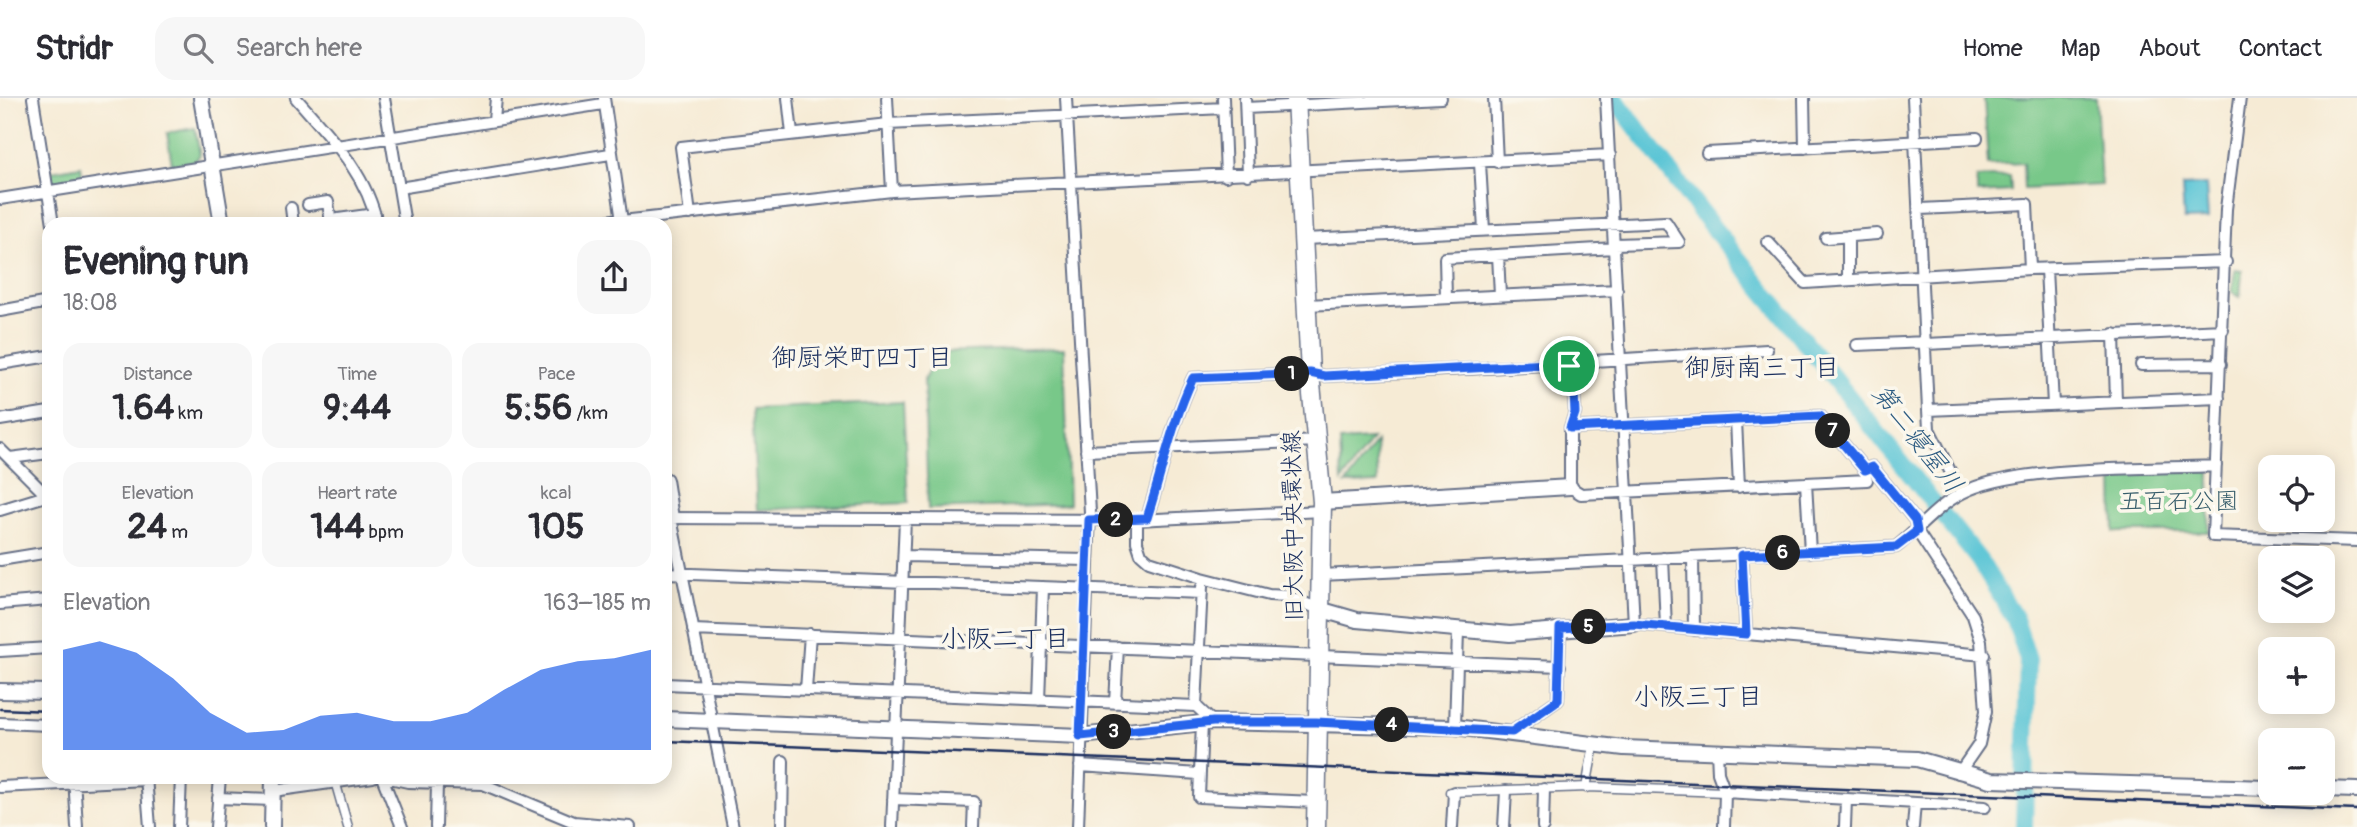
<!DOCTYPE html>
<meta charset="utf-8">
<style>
:root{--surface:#fff;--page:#f7f7f7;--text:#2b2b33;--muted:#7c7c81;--line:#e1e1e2;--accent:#2563eb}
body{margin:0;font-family:Pangolin,"Klee One",sans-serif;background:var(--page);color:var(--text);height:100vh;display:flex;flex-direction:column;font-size:26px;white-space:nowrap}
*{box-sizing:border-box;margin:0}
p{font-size:23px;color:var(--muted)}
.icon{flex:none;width:38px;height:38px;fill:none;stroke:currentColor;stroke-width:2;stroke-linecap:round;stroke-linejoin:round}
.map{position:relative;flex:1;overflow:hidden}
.side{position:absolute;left:42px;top:119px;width:630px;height:567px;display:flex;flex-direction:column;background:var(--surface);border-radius:21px;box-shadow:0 4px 18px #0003}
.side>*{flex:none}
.controls{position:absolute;left:2258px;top:357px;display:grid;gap:14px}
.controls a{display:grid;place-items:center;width:77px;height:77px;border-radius:14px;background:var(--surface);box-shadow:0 4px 18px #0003;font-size:35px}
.pin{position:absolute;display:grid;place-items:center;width:60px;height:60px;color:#fff;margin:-30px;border:4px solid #fff;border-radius:50%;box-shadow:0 2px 7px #0007}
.km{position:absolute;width:35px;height:35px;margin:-18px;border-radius:50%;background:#222;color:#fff;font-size:19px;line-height:35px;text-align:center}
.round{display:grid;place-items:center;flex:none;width:74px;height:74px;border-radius:21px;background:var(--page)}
.head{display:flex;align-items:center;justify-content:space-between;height:119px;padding:0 21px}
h1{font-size:38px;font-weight:700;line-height:52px}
.figures{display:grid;grid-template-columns:repeat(3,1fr);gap:10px;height:119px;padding:7px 21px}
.figures div{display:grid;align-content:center;border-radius:18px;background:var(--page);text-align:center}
.figures b{font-size:35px;font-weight:700}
.figures small{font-size:19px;font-weight:400}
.figures p{font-size:19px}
.chart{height:196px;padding:14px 21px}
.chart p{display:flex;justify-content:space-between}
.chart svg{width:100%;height:126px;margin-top:7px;fill:var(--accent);opacity:.7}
header{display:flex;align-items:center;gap:42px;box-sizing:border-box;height:98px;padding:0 35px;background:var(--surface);border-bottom:2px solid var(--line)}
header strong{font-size:33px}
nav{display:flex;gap:38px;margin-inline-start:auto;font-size:24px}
.search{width:490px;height:63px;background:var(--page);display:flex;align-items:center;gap:18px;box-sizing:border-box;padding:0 24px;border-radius:21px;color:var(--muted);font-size:26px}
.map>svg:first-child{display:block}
.green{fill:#78c889;stroke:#4a7c74;stroke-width:2}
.water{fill:#59c4d5;stroke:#3a7a9a;stroke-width:2}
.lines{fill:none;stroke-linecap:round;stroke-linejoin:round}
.river{stroke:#59c4d5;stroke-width:18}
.pedestrian-casing{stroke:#687188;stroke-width:11}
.minor-casing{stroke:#687188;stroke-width:14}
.tertiary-casing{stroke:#687188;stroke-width:18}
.primary-casing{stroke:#687188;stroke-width:21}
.pedestrian{stroke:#fff;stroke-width:8}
.minor{stroke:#fff;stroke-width:10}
.tertiary{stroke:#fff;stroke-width:14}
.primary{stroke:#fff;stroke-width:18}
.rail{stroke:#1b2f5e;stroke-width:2.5}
.route-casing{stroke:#fff;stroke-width:14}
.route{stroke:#2563eb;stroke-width:9}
.labels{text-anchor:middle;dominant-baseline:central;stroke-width:7;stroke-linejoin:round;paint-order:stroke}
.park-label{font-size:24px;fill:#375d6b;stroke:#fbf7ec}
.street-label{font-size:24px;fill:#1b2f5e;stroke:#fbf7ec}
.neighbourhood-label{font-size:26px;fill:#1b2f5e;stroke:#fbf7ec}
.water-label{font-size:26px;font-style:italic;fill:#2e5c82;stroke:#fbf7ec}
</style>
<header>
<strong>Stridr</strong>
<div class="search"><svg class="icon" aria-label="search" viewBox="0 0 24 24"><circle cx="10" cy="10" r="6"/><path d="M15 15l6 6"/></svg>Search here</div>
<nav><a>Home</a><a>Map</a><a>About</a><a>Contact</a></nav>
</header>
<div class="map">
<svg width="2357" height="729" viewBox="0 0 2357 729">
<rect width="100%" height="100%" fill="#fbf7ec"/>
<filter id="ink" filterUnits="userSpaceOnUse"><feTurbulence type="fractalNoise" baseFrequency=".0143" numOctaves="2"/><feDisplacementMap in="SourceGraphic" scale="14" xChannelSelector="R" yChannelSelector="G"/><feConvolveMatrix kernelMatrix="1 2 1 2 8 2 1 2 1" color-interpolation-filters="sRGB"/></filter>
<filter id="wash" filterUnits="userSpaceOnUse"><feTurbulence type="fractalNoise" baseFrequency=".00686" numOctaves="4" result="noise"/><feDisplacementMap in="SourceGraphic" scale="28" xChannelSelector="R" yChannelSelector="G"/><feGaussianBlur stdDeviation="1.57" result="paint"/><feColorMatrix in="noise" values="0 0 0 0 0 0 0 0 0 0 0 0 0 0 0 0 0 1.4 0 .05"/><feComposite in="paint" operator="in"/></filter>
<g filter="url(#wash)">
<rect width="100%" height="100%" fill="#f6ebd5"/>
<path class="green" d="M1984,0H2096L2101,87L2024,91L2023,65L1988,67Z
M195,30L200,57L195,63L172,67L167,35Z
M81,68L83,82L58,86L52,83L51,73Z
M2010,78L2011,93L1977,95V80Z
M2235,172L2242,173L2240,199L2232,194Z
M1064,250L1069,406L928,411L924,282L937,254Z
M903,304L908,405L757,412L752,311Z
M1372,341L1342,383L1340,343Z
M1376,344L1378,385L1346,386Z
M2207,372L2210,375L2209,434H2114L2113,377Z"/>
<path class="water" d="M2206,87L2208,121L2184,122L2182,88Z"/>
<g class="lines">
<path class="river" d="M1614,0L1707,122L1979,462L2015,521L2028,562L2024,729"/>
</g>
</g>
<g filter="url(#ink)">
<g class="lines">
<defs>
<path id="pedestrian" d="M335,683L348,729
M1586,690L1593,652
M1450,694L1588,689L1725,694"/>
<path id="minor" d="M33,0L53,126
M296,0C328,37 367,75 377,126
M384,0L405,126
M604,0L622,123L892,93L1610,57
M788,0L792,36
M887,0L892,93
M1066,0L1090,414L1078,729
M1223,0L1226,78
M1245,0L1248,77
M1494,0L1497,64
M1606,0L1634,526L1984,557
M1804,0L1805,50
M1913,0L1928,312L2219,300
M2240,0L2226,111L2213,438L2357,443
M1246,10L1441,0
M494,22L496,0
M1707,55L1977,40
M1480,65L1484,132
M399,90L610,56
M0,101L603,6
M308,107L328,104L331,126
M291,110L293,126
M1920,111L2027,106L2030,171
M690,116L681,49L888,26L1224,10
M331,122L375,116
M1848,138V182
M1826,140L1877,136
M1304,141L1666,124L1679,144L1615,146
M1768,144L1805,185L2030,171L2226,164
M1498,157L1500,197
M2046,171L2053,307
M1446,200L1445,160L1615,150
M1307,207L1617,192
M0,213L49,204
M2114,236L2116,304
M1926,246L2223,232
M1857,247L1926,244
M0,266L49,258
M2141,267L2221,266
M1569,268L1578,264L1767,252
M1928,312L1929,331L1961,395
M0,322L49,314
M1736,322L1739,389
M1570,330L1820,318L1865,372L1872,369L1915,422L1917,433L1973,518L1981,543L1986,613L1979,646L1959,675
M0,351L49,400
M1086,353L1318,343
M10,360L49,355
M1806,385L1810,454
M0,412L49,397
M665,420L1137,422L1322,413
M671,420L733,729
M1147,420C1162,374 1172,324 1193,280L1310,275L1324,278L1564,266L1573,273L1575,315L1570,330V389L1581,396L1867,382L1865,372
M1137,422V444L1141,456L1149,463L1202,480L1269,497L1287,498L1319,511
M1742,457L1746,536
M905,458L1087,462
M1693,459L1694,532
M1663,460L1666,529
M0,462L49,454
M665,475L1202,495
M1321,477L1896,449C1918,432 1937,408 1962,395C2014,367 2153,371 2216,368
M0,506L49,502
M693,532L1560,568
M0,553L49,550
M665,586L1196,608L1213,624
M806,592L810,536
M1039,602L1043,489
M1115,605L1118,549
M1196,608L1202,489
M0,625L49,627
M1202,625L1199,699L1316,704
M1455,629L1458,533
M1512,634L1558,602L1560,530
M1717,652L1718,675L1725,694L1724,729
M1080,668L1199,676
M74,679L77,729
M146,679L150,729
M382,679L402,729
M385,679L408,684L483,686L574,724L630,729
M0,689L146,682
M273,693L373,679
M1725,694L1985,709
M218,700L272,702
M893,701L974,704L973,729
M179,729L181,679
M216,729L220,679
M436,729L437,685
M782,729L783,663
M892,729L905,421
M1452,729L1454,694
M1504,729L1506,693
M1543,729L1544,691
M1845,729L1846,701
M1913,729L1915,705"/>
<path id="tertiary" d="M201,0L222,126
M598,126L622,123V126
M665,382L671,420
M1322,404L1570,389
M1319,511L1357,522L1510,536L1634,526
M0,593L49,594
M665,621L1080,638L1213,624L1455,629L1624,650L1917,661L1991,682L2270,690
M2322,691L2357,692
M272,729L273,679"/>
<path id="primary" d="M1296,0L1310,275L1322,404L1316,729"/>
</defs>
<use href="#pedestrian" class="pedestrian-casing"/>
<use href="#minor" class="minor-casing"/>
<use href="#tertiary" class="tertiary-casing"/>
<use href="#primary" class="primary-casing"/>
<use href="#pedestrian" class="pedestrian"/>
<use href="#minor" class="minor"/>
<use href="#tertiary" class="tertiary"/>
<use href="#primary" class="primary"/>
<path class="rail" d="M0,611L49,613
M665,643L2357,712"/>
</g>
</g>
<g class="lines" filter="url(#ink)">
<defs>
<path id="route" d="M1548,266H1564L1573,273L1575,315L1570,330L1820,318L1865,372L1872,369L1915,422L1917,433L1896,449L1742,457L1746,536L1634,526L1560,530L1558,602L1512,634L1316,624H1213L1080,638L1089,422L1147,420C1162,374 1172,324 1193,280L1310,275L1324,278Z"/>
</defs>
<use href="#route" class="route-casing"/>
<use href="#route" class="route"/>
</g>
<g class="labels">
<g class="park-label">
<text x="2179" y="403">五百石公園</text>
</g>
<g class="street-label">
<text transform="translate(1293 428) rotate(-91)">旧大阪中央環状線</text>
</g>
<g class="neighbourhood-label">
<text x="862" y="260">御厨栄町四丁目</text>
<text x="1762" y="270">御厨南三丁目</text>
<text x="1005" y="541">小阪二丁目</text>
<text x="1698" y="599">小阪三丁目</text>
</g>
<g class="water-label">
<text transform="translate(1917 341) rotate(52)">第二寝屋川</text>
</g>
</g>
</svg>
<div class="controls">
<a><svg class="icon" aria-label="locate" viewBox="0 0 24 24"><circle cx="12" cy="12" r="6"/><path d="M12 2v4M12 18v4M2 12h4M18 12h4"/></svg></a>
<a><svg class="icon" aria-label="layers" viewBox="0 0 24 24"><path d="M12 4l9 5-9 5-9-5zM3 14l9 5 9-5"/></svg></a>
<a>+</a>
<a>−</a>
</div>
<div class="pin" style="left:1569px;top:268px;background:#1e9e55"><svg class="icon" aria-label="arrive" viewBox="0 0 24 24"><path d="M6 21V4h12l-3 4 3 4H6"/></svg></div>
<b class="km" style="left:1292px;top:276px">1</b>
<b class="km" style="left:1116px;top:422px">2</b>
<b class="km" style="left:1114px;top:634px">3</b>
<b class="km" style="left:1392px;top:627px">4</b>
<b class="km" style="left:1589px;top:529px">5</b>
<b class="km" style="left:1783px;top:455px">6</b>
<b class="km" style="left:1833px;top:333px">7</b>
<section class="side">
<div class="head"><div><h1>Evening run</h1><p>18:08</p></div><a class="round"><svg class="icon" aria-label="share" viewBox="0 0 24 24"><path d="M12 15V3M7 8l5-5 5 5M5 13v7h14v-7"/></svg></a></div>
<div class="figures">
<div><p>Distance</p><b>1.64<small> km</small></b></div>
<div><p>Time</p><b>9:44</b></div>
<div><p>Pace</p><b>5:56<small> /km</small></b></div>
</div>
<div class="figures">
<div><p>Elevation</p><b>24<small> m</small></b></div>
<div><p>Heart rate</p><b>144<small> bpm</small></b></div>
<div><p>kcal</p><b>105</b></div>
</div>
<div class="chart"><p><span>Elevation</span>163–185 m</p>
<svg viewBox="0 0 160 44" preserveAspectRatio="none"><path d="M0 44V9L10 6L20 10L30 19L40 31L50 38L60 37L70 32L80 31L90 34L100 34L110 31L120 23L130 16L140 13L150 12L160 9V44z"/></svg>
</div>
</section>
</div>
